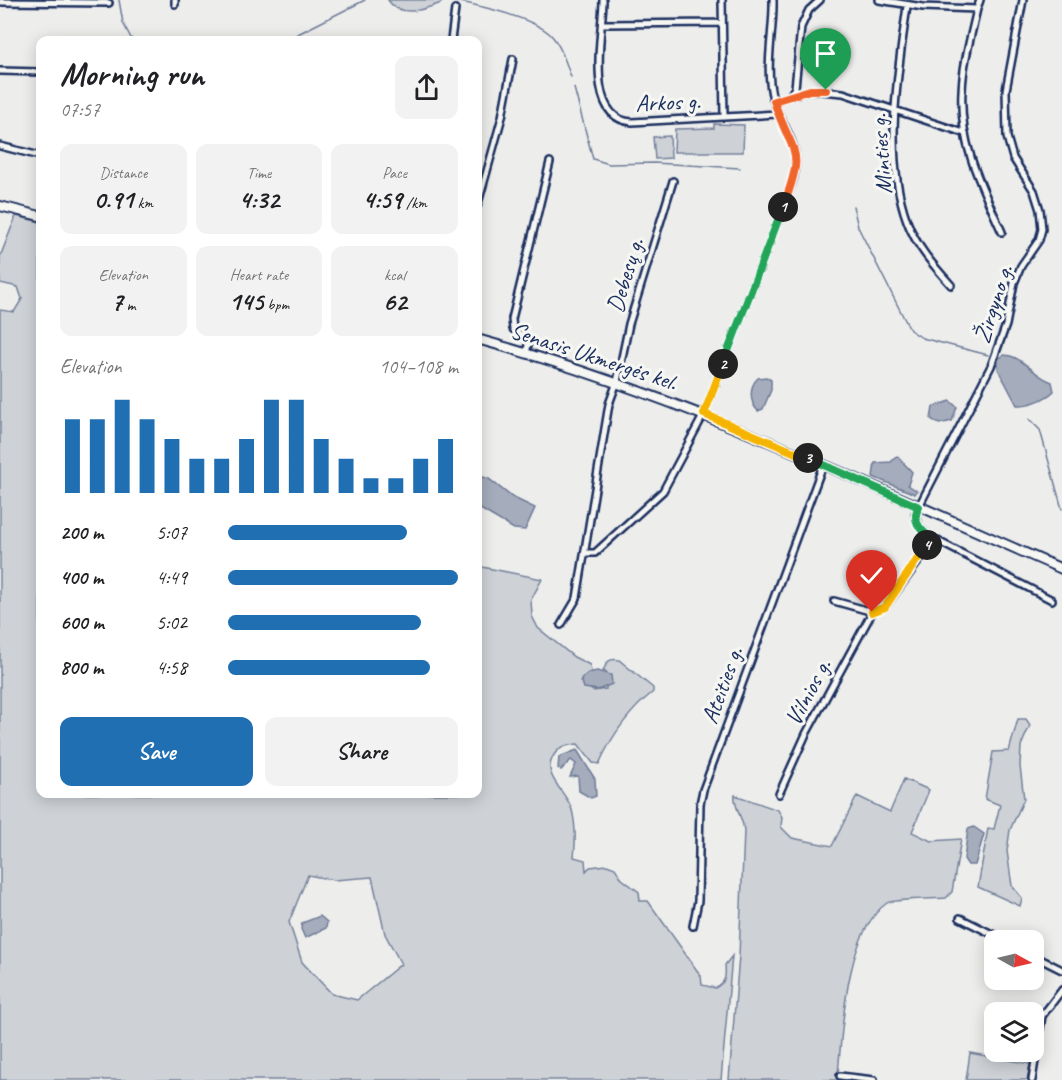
<!DOCTYPE html>
<meta charset="utf-8">
<style>
:root{--surface:#fff;--page:#f2f2f2;--text:#202124;--muted:#757577;--accent:#1f6fb2}
body{margin:0;font-family:Caveat,sans-serif;background:var(--page);color:var(--text);height:100vh;display:flex;flex-direction:column;font-size:22px;white-space:nowrap}
*{box-sizing:border-box;margin:0}
p{font-size:20px;color:var(--muted)}
.icon{flex:none;width:33px;height:33px;fill:none;stroke:currentColor;stroke-width:2;stroke-linecap:round;stroke-linejoin:round}
.map{position:relative;flex:1;overflow:hidden}
.sheet{position:absolute;left:36px;top:36px;width:446px;height:762px;display:flex;flex-direction:column;background:var(--surface);border-radius:12px;box-shadow:0 3px 15px #0003}
.sheet>*{flex:none}
.needle{width:39px;rotate:98deg}
.buttons{position:absolute;left:984px;top:930px;display:grid;gap:12px}
.buttons a{display:grid;place-items:center;width:60px;height:60px;border-radius:12px;background:var(--surface);box-shadow:0 3px 15px #0003;font-size:30px}
.pin{position:absolute;display:grid;place-items:center;width:51px;height:51px;color:#fff;margin:-62px -26px;border-radius:50% 50% 50% 0;rotate:-45deg;box-shadow:0 0 6px #0007}
.pin .icon{rotate:45deg}
.km{position:absolute;width:30px;height:30px;margin:-15px;border-radius:50%;background:#222;color:#fff;font-size:16px;line-height:30px;text-align:center}
.round{display:grid;place-items:center;flex:none;width:63px;height:63px;border-radius:12px;background:var(--page)}
.head{display:flex;align-items:center;justify-content:space-between;height:102px;padding:0 24px}
h1{font-size:33px;font-weight:800;line-height:45px}
.stats{display:grid;grid-template-columns:repeat(3,1fr);gap:9px;height:102px;padding:6px 24px}
.stats div{display:grid;align-content:center;border-radius:12px;background:var(--page);text-align:center}
.stats b{font-size:26px;font-weight:800}
.stats small{font-size:16px;font-weight:400}
.stats p{font-size:16px}
.chart{height:168px;padding:12px 24px}
.chart p{display:flex;justify-content:space-between}
.chart svg{width:100%;height:108px;margin-top:6px;stroke:var(--accent);stroke-width:6}
.button{display:flex;gap:12px;margin-top:auto;padding:12px 24px}
.button a{flex:1;height:69px;border-radius:12px;background:var(--accent);color:#fff;font-size:24px;font-weight:800;line-height:69px;text-align:center}
.button a+a{background:var(--page);color:var(--text)}
ul{padding:0 24px;list-style:none;font-size:20px}
li{display:grid;grid-template-columns:96px 72px 1fr;align-items:center;height:45px}
li i{height:15px;border-radius:8px;background:var(--accent)}
.map>svg:first-child{display:block}
.green{fill:#ced2d7;stroke:#74809a;stroke-width:1.5;fill-rule:evenodd}
.water{fill:#a5acbc;stroke:#6e7a96;stroke-width:1.5}
.lines{fill:none;stroke-linecap:round;stroke-linejoin:round}
.stream{stroke:#6e7a96;stroke-width:1.5}
.street-casing{stroke:#1b2f5e;stroke-width:10}
.secondary-casing{stroke:#1b2f5e;stroke-width:12}
.street{stroke:#f6f6f2;stroke-width:5}
.secondary{stroke:#f6f6f2;stroke-width:8}
.split-1-casing{stroke:#fff;stroke-width:12}
.split-2-casing{stroke:#fff;stroke-width:12}
.split-3-casing{stroke:#fff;stroke-width:12}
.split-4-casing{stroke:#fff;stroke-width:12}
.split-5-casing{stroke:#fff;stroke-width:12}
.split-1{stroke:#f0652b;stroke-width:8}
.split-2{stroke:#22a559;stroke-width:8}
.split-3{stroke:#f5b400;stroke-width:8}
.split-4{stroke:#22a559;stroke-width:8}
.split-5{stroke:#f5b400;stroke-width:8}
.labels{text-anchor:middle;dominant-baseline:central;stroke-width:6;stroke-linejoin:round;paint-order:stroke}
.street-label{font-size:24px;fill:#1b2f5e;stroke:#f6f6f2}
</style>
<div class="map">
<svg width="1062" height="1080" viewBox="0 0 1062 1080">
<rect width="100%" height="100%" fill="#edeeec"/>
<filter id="ink" filterUnits="userSpaceOnUse"><feTurbulence type="fractalNoise" baseFrequency=".0167" numOctaves="2"/><feDisplacementMap in="SourceGraphic" scale="12" xChannelSelector="R" yChannelSelector="G"/><feConvolveMatrix kernelMatrix="1 2 1 2 8 2 1 2 1" color-interpolation-filters="sRGB"/></filter>
<g filter="url(#ink)">
<path class="green" d="M388,0H441V3C425,9 400,19 388,0Z
M714,124L744,125L743,152H674L675,129L714,128Z
M670,136L671,158L655,159L653,137Z
M16,216L40,222V794H477V566L542,579L531,600L532,616L538,628L574,657L590,665L591,672L580,682L593,691L606,689V672L603,671C607,662 608,658 619,660L653,688V692C628,712 612,735 599,764L593,763L578,744C568,745 560,746 554,755C540,776 567,791 572,810C576,826 576,840 574,857L585,860L586,871L590,867L607,865L615,868L622,879L639,892L640,901H648L701,976L702,985L715,988C726,982 726,977 725,965L732,956L721,1080H0V310L14,312L22,299L18,287L0,283V257ZM308,875L334,880L372,877L385,934L401,964L357,1000L332,994L302,962L289,922Z
M1018,719H1026L1030,725L1021,746L1020,766L1024,799L1010,830L1007,851L1012,886L1022,898L1020,906L978,887L988,828L994,829L1000,805L985,799L993,752L1009,751Z
M904,779L929,790L912,832L931,841L961,839L952,892L946,898C935,899 893,899 887,903C846,931 842,1030 838,1074L843,1080H729L739,956L744,831C743,818 733,805 735,795L778,810L782,817L781,827L792,838L832,846L857,796L890,812Z
M970,1053L1030,1064L1027,1080H966Z"/>
<path class="water" d="M1004,355C1024,356 1033,376 1052,382L1054,391C1046,399 1029,406 1017,405L998,369V359Z
M766,377L771,380V390L763,409L758,411C749,402 749,386 758,378Z
M950,401L957,407L952,421L939,424L931,419L933,407Z
M897,456L912,472L908,485L917,491L915,494L873,477L875,463L891,462Z
M480,476L489,479L512,497L535,508L525,530L514,529L477,507V478Z
M597,671L611,675L612,684L598,690L584,688L581,679L588,673Z
M577,750L595,779L596,796L591,798L579,791L578,776L570,777L576,764L571,760L561,770L558,768L559,757Z
M974,827L984,834L975,865H968L964,859L968,829Z
M320,916L327,922L326,928L305,938L301,929L302,923Z"/>
<g class="lines">
<path class="stream" d="M119,0L123,23L132,40
M451,0C476,5 533,17 551,35C561,46 566,63 571,77
M286,40L365,0
M574,88L593,159L609,164L654,163L740,168
M853,206L858,227L910,330L922,338L988,355
M1029,419L1040,430L1062,509"/>
<defs>
<path id="street" d="M175,0V4
M603,0C603,32 583,119 632,122L724,117
M722,0L724,117L778,114
M879,0L923,7L977,9C971,36 963,63 962,91C959,143 981,186 1002,232
M1023,0L1006,90L1007,137L1013,158L1034,191L1040,210L1042,229L1039,240L1021,266L1014,283L1006,325L991,366L915,514L920,528L930,537L1052,600
M0,2L109,3
M907,6C898,73 883,155 907,221C916,246 933,265 951,285
M977,9L980,0
M603,24L722,23
M451,40L455,9
M0,71L40,72
M791,94L795,88L801,27L809,10L820,0
M774,101L810,90L843,93L964,133
M0,146L40,156
M477,207L502,117L513,59
M526,353L529,341L513,329L512,319L550,162
M585,553H595L663,491L704,414L792,183C804,146 783,131 773,99C764,67 774,32 773,0
M834,601L866,610L885,607L921,558L930,537
M561,625L577,598L609,404L617,382L629,324L673,181
M779,794L806,734L874,609
M960,918L1004,940
M693,926L698,901L700,804L703,790L823,465
M1034,956L1062,970
M840,1076L874,1080
M1032,1080L1042,1016L1062,990"/>
<path id="secondary" d="M0,206L40,216
M477,339C680,395 869,485 1062,569"/>
</defs>
<use href="#street" class="street-casing"/>
<use href="#secondary" class="secondary-casing"/>
<use href="#street" class="street"/>
<use href="#secondary" class="secondary"/>
</g>
</g>
<g class="lines" filter="url(#ink)">
<defs>
<path id="split-1" d="M783,207C807,145 792,157 774,101L810,90H826"/>
<path id="split-2" d="M723,364L783,207"/>
<path id="split-3" d="M723,364L704,414L808,458"/>
<path id="split-4" d="M808,458L919,507C911,519 920,530 930,537L927,545"/>
<path id="split-5" d="M872,612L885,607L927,545"/>
</defs>
<use href="#split-1" class="split-1-casing"/>
<use href="#split-2" class="split-2-casing"/>
<use href="#split-3" class="split-3-casing"/>
<use href="#split-4" class="split-4-casing"/>
<use href="#split-5" class="split-5-casing"/>
<use href="#split-1" class="split-1"/>
<use href="#split-2" class="split-2"/>
<use href="#split-3" class="split-3"/>
<use href="#split-4" class="split-4"/>
<use href="#split-5" class="split-5"/>
</g>
<g class="labels">
<g class="street-label">
<text transform="translate(668 102) rotate(-2)">Arkos g.</text>
<text transform="translate(881 154) rotate(-94)">Minties g.</text>
<text transform="translate(625 275) rotate(-73)">Debesų g.</text>
<text transform="translate(993 304) rotate(-72)">Žirgyno g.</text>
<text transform="translate(594 356) rotate(18)">Senasis Ukmergės kel.</text>
<text transform="translate(722 685) rotate(-70)">Ateities g.</text>
<text transform="translate(808 692) rotate(-62)">Vilnios g.</text>
</g>
</g>
</svg>
<div class="buttons">
<a><svg class="needle" viewBox="-14 -14 28 28"><path d="M0-13l5 13h-10z" fill="#e53935"/><path d="M0 13l5-13h-10z" fill="#757577"/></svg></a>
<a><svg class="icon" aria-label="layers" viewBox="0 0 24 24"><path d="M12 4l9 5-9 5-9-5zM3 14l9 5 9-5"/></svg></a>
</div>
<div class="pin" style="left:826px;top:90px;background:#1e9e55"><svg class="icon" aria-label="arrive" viewBox="0 0 24 24"><path d="M6 21V4h12l-3 4 3 4H6"/></svg></div>
<div class="pin" style="left:872px;top:612px;background:#d93025"><svg class="icon" aria-label="check" viewBox="0 0 24 24"><path d="M5 12l5 5 9-10"/></svg></div>
<b class="km" style="left:783px;top:207px">1</b>
<b class="km" style="left:723px;top:364px">2</b>
<b class="km" style="left:808px;top:458px">3</b>
<b class="km" style="left:927px;top:545px">4</b>
<section class="sheet">
<div class="head"><div><h1>Morning run</h1><p>07:57</p></div><a class="round"><svg class="icon" aria-label="share" viewBox="0 0 24 24"><path d="M12 15V3M7 8l5-5 5 5M5 13v7h14v-7"/></svg></a></div>
<div class="stats">
<div><p>Distance</p><b>0.91<small> km</small></b></div>
<div><p>Time</p><b>4:32</b></div>
<div><p>Pace</p><b>4:59<small> /km</small></b></div>
</div>
<div class="stats">
<div><p>Elevation</p><b>7<small> m</small></b></div>
<div><p>Heart rate</p><b>145<small> bpm</small></b></div>
<div><p>kcal</p><b>62</b></div>
</div>
<div class="chart"><p><span>Elevation</span>104–108 m</p>
<svg viewBox="0 0 160 44" preserveAspectRatio="none"><path d="M5 44V14M15 44V14M25 44V6M35 44V14M45 44V22M55 44V30M65 44V30M75 44V22M85 44V6M95 44V6M105 44V22M115 44V30M125 44V38M135 44V38M145 44V30M155 44V22"/></svg>
</div>
<ul>
<li><b>200 m</b>5:07<i style="width:78%"></i></li>
<li><b>400 m</b>4:49<i style="width:100%"></i></li>
<li><b>600 m</b>5:02<i style="width:84%"></i></li>
<li><b>800 m</b>4:58<i style="width:88%"></i></li>
</ul>
<div class="button"><a>Save</a><a>Share</a></div>
</section>
</div>
